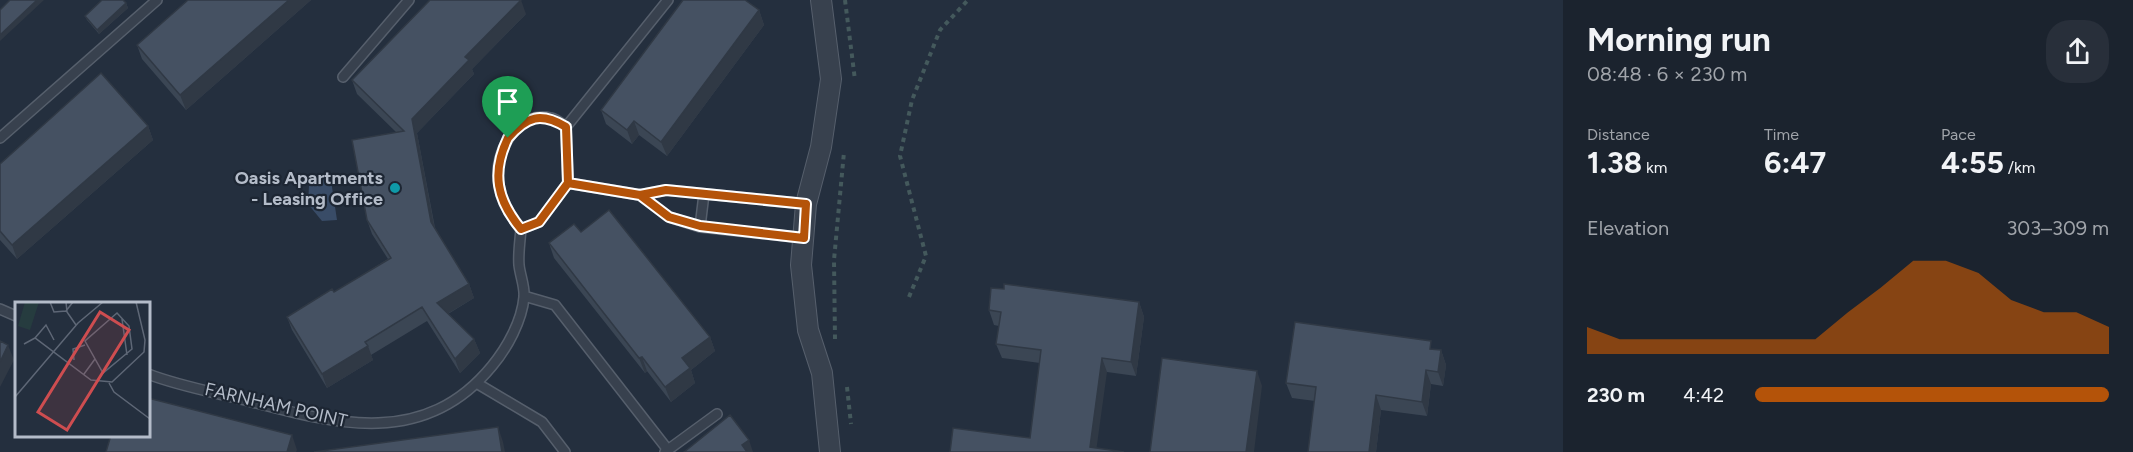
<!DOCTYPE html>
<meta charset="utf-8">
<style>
:root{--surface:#1b232e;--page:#282f3a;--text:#f1f3f6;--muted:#a0a4aa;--accent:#b45309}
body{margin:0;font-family:Figtree,sans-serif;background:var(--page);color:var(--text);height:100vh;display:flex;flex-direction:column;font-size:22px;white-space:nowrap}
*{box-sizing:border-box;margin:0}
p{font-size:20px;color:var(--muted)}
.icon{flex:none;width:33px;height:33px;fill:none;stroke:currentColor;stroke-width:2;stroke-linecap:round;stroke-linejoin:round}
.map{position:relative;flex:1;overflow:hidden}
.details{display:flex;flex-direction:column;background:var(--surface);width:570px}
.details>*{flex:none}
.pin{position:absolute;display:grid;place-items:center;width:51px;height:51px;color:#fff;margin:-62px -26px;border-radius:50% 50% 50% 0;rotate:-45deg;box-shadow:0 0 6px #0007}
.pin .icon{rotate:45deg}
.round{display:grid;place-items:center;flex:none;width:63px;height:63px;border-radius:24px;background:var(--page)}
.headline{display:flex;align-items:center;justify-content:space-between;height:102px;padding:0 24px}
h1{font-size:33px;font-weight:700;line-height:45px}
.figures{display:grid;grid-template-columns:repeat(3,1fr);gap:9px;height:102px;padding:6px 24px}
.figures div{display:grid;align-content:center}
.figures b{font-size:30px;font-weight:700}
.figures small{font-size:16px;font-weight:400}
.figures p{font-size:16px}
.chart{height:168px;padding:12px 24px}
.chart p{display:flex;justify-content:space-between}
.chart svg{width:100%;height:108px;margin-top:6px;fill:var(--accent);opacity:.7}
ul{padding:0 24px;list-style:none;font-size:20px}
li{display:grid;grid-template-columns:96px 72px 1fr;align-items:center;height:45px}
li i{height:15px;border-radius:8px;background:var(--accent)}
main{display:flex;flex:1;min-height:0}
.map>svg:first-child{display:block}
.water{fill:#394c67}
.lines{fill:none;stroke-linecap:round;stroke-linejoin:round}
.service-casing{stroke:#565f6c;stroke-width:12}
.minor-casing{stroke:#565f6c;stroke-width:22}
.path{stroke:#44595c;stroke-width:4;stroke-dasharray:4.5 4.5;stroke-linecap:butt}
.service{stroke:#38414e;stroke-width:9}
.minor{stroke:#38414e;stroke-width:20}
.wall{fill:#3b4654}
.shaded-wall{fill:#303945}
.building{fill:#455162;stroke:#303945;stroke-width:1.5}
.route-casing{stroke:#fff;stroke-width:12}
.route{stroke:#b45309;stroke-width:8}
.culture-dot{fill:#0f9aa8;stroke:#1d2633;stroke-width:2}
.labels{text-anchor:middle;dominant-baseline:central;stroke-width:4.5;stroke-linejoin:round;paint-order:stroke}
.poi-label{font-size:18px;font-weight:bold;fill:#b4bcc9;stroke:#1d2633;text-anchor:end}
.street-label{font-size:18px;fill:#b4bcc9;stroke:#1d2633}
.inset-road{fill:none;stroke:#5e6776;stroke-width:1.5}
.view{fill:#ce4d50;fill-opacity:0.15;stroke:#ce4d50;stroke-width:3}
.inset-edge{fill:none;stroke:#b4bcc9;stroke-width:3}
</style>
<main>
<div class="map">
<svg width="1563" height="452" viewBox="0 0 1563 452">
<rect width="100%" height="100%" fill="#242f3e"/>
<path class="water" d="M330,174L337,220L322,221L308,204L309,186L318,176Z"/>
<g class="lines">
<defs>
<path id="service" d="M343,77L409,0
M0,138L157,0
M568,183L640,195L666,190L806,204
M640,195L669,217L700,227L804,238
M700,227L704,194
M521,229C508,213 498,196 498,175C497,148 519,110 551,118C556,119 562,124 566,127
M524,296L555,305L668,450
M0,309L16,316
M148,374C179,386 213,392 245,400C335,424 424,449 492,366C507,348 522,321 524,297C525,287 520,275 519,265C518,254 520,241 521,229L539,222L568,183L566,127L668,0
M478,384L542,422L565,452
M665,452L717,414"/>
<path id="minor" d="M821,0L831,79L821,147L806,204L801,265L808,330L822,373L830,452"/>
</defs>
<use href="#service" class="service-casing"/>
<use href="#minor" class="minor-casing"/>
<path class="path" d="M845,0L855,80
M909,297L926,256L900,156L912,100L940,30L968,0
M835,339L834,260L844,152
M847,387L851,424"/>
<use href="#service" class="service"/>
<use href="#minor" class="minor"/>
</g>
<path class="wall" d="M188,0H311L186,110L142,59L137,45Z
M126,3L128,8L99,34L87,20L85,16Z
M759,10L764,25L667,156L639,135L632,144L606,124L601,110Z
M526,14L472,69L474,74L417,133L435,228L469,284L474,298L448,314L474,339L480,353L460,373L427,321L371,355L373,360L327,388L292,330L287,317L334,292L388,259L372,234L367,220L396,132L357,94L352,80Z
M148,126L153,140L17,259L0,240V164Z
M581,232L710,337L715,351L691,370L695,383L671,402L647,371L645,373L554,258L549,243Z
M1139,302L1144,317L1136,376L1107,372L1030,438L1040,363L1002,358L996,344L999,326L994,325L989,310Z
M1433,349L1441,350L1446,365L1443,386L1431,384L1427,416L1381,410L1376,452H1308L1315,401L1292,398L1286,383Z"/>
<path class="shaded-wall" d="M37,0H44L0,41V35Z
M289,0H311L186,110L180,95Z
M521,0L526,14L472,69L474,74L417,133L436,236L431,222L412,119L465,57Z
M126,3L128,8L99,34L97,30Z
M759,10L764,25L667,156L661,142Z
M634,121L639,135L632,144L627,130Z
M148,126L153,140L17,259L12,245Z
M469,284L474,298L442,317L437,303Z
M1139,302L1144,317L1136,376L1131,362Z
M710,337L715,351L691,370L695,383L671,402L665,387L682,358Z
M474,339L480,353L460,373L455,359Z
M8,345L14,360L0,387V362Z
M368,346L373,360L327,388L322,374Z
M1441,350L1446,365L1443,386L1438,372Z
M642,357L647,371L645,373L639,358Z
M1102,358L1107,372L1096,452L1090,447Z
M1426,370L1431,384L1427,416L1422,402Z
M1257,371L1262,386L1254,452H1246Z
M1376,395L1381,410L1376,452H1369Z
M498,427L503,442L505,452H502Z
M292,435L297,450L296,452H287Z
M749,440L753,452H744L742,445Z"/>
<path class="building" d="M10,0H37L0,35V10Z
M102,0H123L126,3L97,30L85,16Z
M188,0H289L180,95L137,45Z
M430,0H521L465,57L469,60L412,119L431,222L469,284L437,303L474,339L455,359L422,307L365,342L368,346L322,374L287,317L332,289L334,292L391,258L367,220L352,140L404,131L352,80Z
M683,0H745L759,10L661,142L634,121L627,130L601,110Z
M101,73L148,126L12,245L0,231V164Z
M609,210L710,337L682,358L690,368L665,387L642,357L639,358L549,243L574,224L581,232Z
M1004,284L1139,302L1131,362L1102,358L1090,447L1124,452H950L953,428L1030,438L1041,350L996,344L1001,312L989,310L991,288L1004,289Z
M1295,322L1431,341L1430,349L1441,350L1438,372L1426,370L1422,402L1376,395L1369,452H1308L1316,387L1286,383Z
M0,341L8,345L0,362Z
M1162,358L1257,371L1246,452H1150Z
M148,398L292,435L287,452H106L111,435H148Z
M730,415L749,440L742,445L747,452H684Z
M498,427L502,452H314Z"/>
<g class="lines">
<defs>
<path id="route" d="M508,138C491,173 497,200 521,229L539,222L568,183L640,195L666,190L806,204L804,238L700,226L669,217L640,195L568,183L566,127C541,112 527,116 508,138"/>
</defs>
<use href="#route" class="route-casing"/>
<use href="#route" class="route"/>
</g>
<circle class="culture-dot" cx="395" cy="188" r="6"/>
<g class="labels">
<g class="poi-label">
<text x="383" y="178">Oasis Apartments<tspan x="383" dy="21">- Leasing Office</tspan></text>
</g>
<g class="street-label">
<text transform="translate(276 405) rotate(13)">FARNHAM POINT</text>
</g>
</g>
<g transform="translate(15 302)">
<rect width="135" height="135" fill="#242f3e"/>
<path d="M10,0H24L15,28L3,24Z" fill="#263c3f"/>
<path class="inset-road" d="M35,0L39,10L51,9L58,0M51,0L52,10L61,23M102,11L114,24L117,47L88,71L70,39ZM107,17L112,53M20,36L31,23L39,38M9,42L20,36L76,78L97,80L129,50L130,38L121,0M59,58L58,47L70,43M69,72L80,57M94,81L99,90L135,117M0,95L63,21L88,0"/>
<path class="view" d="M85,10L114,28L52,128L23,110Z"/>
<rect width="135" height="135" class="inset-edge"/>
</g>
</svg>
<div class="pin" style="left:508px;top:138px;background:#1e9e55"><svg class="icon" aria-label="arrive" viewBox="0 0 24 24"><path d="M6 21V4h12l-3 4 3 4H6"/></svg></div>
</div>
<section class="details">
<div class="headline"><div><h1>Morning run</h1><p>08:48 · 6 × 230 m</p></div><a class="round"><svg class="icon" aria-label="share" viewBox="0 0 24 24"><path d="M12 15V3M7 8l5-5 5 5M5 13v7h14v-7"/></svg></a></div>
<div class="figures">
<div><p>Distance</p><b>1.38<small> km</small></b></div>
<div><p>Time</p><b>6:47</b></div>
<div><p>Pace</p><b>4:55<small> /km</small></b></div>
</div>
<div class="chart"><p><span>Elevation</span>303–309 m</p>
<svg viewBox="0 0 160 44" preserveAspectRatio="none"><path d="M0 44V33L10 38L20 38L30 38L40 38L50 38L60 38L70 38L80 27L90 17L100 6L110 6L120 11L130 22L140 27L150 27L160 33V44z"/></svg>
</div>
<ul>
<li><b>230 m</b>4:42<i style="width:100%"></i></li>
</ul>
</section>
</main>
